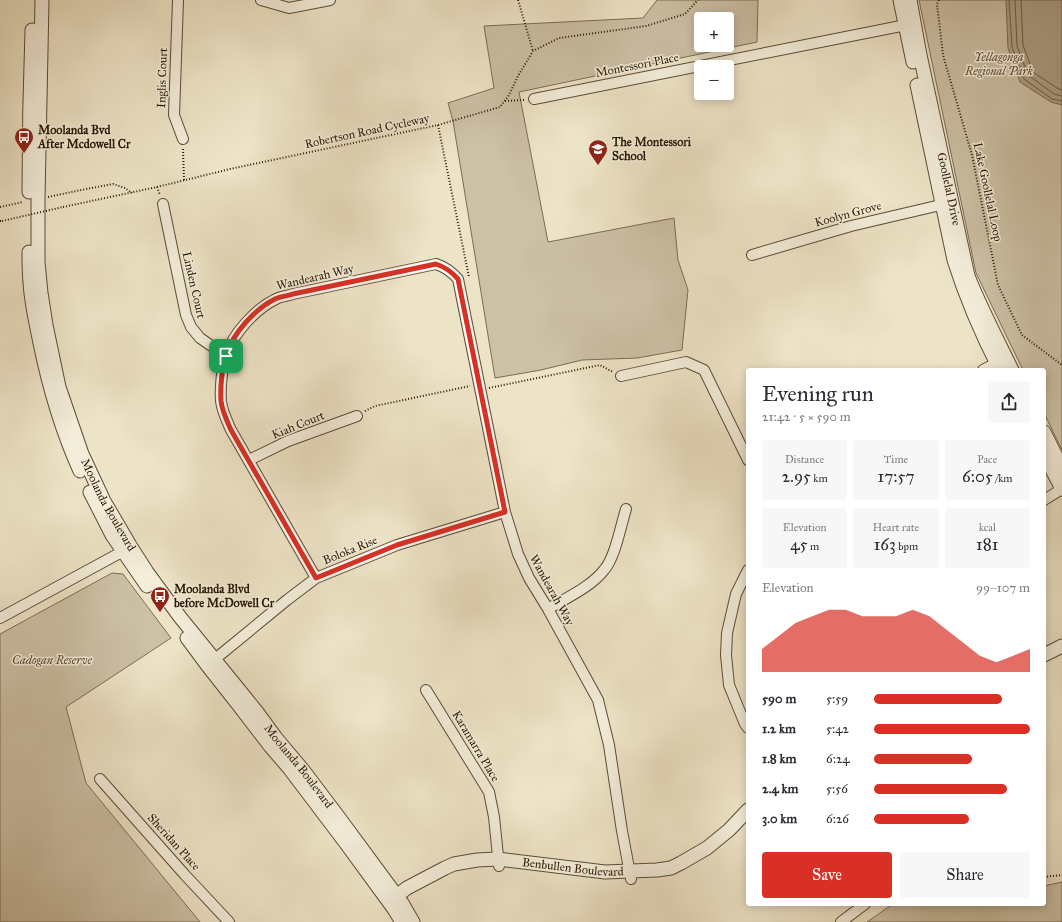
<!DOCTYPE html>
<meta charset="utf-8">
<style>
:root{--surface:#fff;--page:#f7f7f7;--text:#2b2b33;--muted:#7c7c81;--accent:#d93025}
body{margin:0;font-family:"IM FELL Great Primer",serif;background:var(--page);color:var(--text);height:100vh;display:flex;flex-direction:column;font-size:15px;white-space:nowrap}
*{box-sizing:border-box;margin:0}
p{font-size:13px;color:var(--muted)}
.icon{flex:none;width:22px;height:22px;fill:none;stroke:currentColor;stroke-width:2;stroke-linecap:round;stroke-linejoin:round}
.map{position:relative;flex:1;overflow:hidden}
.details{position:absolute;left:746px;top:368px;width:300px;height:538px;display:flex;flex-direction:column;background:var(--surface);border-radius:4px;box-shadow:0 2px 10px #0003}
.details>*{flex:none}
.controls{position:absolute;left:694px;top:12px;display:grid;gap:8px}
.controls a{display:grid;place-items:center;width:40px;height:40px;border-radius:4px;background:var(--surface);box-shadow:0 2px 10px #0003;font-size:20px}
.pin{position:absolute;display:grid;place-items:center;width:34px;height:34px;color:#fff;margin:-17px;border-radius:8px;box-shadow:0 2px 6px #0006}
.round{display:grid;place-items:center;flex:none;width:42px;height:42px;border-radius:4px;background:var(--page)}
.summary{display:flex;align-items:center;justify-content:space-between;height:68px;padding:0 16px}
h1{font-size:22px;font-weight:600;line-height:30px}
.figures{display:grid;grid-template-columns:repeat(3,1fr);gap:6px;height:68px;padding:4px 16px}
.figures div{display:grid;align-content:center;border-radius:4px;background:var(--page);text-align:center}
.figures b{font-size:17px;font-weight:600}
.figures small{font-size:11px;font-weight:400}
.figures p{font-size:11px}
.chart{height:112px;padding:8px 16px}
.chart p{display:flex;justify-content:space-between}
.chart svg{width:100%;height:72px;margin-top:4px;fill:var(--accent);opacity:.7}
.action{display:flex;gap:8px;margin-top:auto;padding:8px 16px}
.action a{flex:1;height:46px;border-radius:4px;background:var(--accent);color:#fff;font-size:16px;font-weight:600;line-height:46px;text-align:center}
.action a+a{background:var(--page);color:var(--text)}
ul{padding:0 16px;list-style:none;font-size:13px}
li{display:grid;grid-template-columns:64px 48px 1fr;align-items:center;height:30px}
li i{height:10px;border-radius:5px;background:var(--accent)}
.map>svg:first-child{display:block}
.green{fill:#ccc0a5;stroke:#7c6c54;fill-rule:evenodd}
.water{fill:#ab9e84;stroke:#786850}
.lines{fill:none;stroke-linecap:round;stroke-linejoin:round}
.shore{stroke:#6b5b44;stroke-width:1}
.minor-casing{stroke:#5c4b34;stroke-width:12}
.tertiary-casing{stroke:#5c4b34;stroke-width:15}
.path{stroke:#2b1803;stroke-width:2;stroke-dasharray:1 2;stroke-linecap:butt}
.minor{stroke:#f3edda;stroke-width:10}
.tertiary{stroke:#f3edda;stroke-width:13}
.path-bridge{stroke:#2b1803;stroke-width:2;stroke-dasharray:1 2;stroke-linecap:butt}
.route-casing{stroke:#fff;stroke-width:8}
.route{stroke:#d93025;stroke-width:5}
.labels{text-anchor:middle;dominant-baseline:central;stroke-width:3;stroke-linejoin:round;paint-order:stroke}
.park-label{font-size:12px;font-style:italic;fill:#5b4a34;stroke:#f3edda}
.street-label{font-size:12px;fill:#2b1803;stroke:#f3edda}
.poi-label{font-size:12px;font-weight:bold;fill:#2b1803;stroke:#f3edda;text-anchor:start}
</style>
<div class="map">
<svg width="1062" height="922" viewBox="0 0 1062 922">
<rect width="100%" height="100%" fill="#ede3c6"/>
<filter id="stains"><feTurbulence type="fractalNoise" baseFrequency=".005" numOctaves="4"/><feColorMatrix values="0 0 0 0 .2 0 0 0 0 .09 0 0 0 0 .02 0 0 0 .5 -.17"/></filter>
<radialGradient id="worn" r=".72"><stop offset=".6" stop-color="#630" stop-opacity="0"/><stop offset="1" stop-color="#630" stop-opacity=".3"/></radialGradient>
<path class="green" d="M657,0H758L757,42L519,92L548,242L674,218L678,260L688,290L682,350L637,358L582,360L541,370L495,378L453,121L448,103L494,88L484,26L643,18ZM701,19H727V45H701Z
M919,0H1062V450L1044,413V370H1023L976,273Z
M112,573L123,574L171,638L66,707L86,783L200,922H0V634Z
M1062,882V922H867L890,906L898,904H1044V886Z"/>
<path class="water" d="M1006,0H1062V105L1051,102L1020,82L1008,48Z"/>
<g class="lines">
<path class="shore" d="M1009,0L1012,47L1024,79L1052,99L1062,101
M1015,0L1017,46L1028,75L1054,94L1062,96
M1021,0L1023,45L1033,72L1057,88L1062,90"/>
<defs>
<path id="minor" d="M178,0L174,115L183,139
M261,0L289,8L330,0
M534,99L911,24
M163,204L186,315L191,327L200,338L226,356
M752,255L851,226L949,203
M983,370L1002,360
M621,376L686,362L704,370L748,460
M249,460L288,441L357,416
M1044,500L1062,489
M748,570L736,594L727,633L726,655L729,685L745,724L748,728
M316,578L231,430C227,421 222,411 221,401C220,388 222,367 226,355C233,334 255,309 276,299C281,296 288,296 293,294L436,264C445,267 451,271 458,279L505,512L518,554L529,578L548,609L598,700L609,745L622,831L631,879
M548,609C566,598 591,587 604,570C615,558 621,525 626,509
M0,618L129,548
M209,664L287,600L316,578L397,545L505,512
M426,690L489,792L494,817L499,866
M100,779L185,875L229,922
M841,922L865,904"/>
<g id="tertiary">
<path id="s1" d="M42,0L38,199V262L41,293L46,325L59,387L82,454L104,501L131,547L147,572L180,617L257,712L276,738L303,770L340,819L402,903L413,922"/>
<path d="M900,0L913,62"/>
<path id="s2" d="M910,0L920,55L968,276C981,309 997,339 1012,370"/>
<path d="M917,85L954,260C966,298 982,335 1000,370"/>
<path d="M29,192C29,138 30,84 32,30"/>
<path d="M29,252C29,262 29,272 30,282C31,303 36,323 40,343C49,387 61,429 80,471"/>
<path d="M1044,432L1062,468"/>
<path d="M1044,454L1062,489"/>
<path d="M90,492L112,535L147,586"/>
<path d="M187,638L207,665L237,703L270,746L289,768L345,842L394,909L402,922"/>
<path d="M1044,655L1062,646"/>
<path id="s3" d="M390,901L407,888L445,868L454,864L477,860L498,859L605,872L657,870L671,868L681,863L707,848L729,830L748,810"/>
</g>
</defs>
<use href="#minor" class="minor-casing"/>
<use href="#tertiary" class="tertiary-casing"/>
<path class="path" d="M518,0L533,51
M939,0L937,4L943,55L972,155L998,285L1022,335L1062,365
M505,101L524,100
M438,125L469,277
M183,149L184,180
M157,187L160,195
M48,197L81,190L113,184L125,188L132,193
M0,207L23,202
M63,207L157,187L230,169L438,125L500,107L509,95L518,76L533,51L559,38L646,26L685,14L698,0
M0,221H2
M489,388L600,365L613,372
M365,411L375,406L470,386
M1044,877L1062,875"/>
<use href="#minor" class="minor"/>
<use href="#tertiary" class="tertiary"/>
<path class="path-bridge" d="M2,221L63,207"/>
</g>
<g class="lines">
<defs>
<path id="route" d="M436,264C445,267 451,271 458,279L505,512L397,545L316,578L231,430C227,421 222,411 221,401C220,388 222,368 226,355C233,333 255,309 275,299C281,296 288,296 293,294Z"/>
</defs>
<use href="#route" class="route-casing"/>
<use href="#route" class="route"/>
</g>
<defs>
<symbol id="bus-pin" viewBox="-11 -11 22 30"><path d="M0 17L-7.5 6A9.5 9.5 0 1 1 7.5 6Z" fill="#8f2418" stroke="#f3edda"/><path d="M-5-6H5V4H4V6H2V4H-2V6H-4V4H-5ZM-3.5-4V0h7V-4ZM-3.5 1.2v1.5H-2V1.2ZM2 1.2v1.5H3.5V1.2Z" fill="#fff"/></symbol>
<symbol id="school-pin" viewBox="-11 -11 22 30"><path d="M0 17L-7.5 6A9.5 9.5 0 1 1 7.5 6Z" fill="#8f2418" stroke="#f3edda"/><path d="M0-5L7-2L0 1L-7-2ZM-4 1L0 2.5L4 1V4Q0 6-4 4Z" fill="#fff"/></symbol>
</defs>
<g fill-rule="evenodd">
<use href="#bus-pin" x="13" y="126" width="22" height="30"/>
<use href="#school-pin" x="587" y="138" width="22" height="30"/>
<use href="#bus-pin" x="149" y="585" width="22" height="30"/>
</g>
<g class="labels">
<g class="park-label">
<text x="999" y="57">Yellagonga<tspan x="999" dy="14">Regional Park</tspan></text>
<text x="52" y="660">Cadogan Reserve</text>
</g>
<g class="street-label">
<text transform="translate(637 65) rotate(-11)">Montessori Place</text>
<text transform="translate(162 78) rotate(-88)">Inglis Court</text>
<text transform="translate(367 131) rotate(-12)">Robertson Road Cycleway</text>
<text stroke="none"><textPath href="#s2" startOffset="193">Goollelal Drive</textPath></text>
<text transform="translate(988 192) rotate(78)">Lake Goollelal Loop</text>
<text transform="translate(848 214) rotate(-15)">Koolyn Grove</text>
<text transform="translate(315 277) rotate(-13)">Wandearah Way</text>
<text transform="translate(194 285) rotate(77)">Linden Court</text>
<text transform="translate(298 425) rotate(-22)">Kiah Court</text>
<text stroke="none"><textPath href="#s1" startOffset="517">Moolanda Boulevard</textPath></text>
<text transform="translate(350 550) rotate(-22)">Boloka Rise</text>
<text transform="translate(552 590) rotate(61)">Wandearah Way</text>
<text transform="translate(476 746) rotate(59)">Karamarra Place</text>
<text stroke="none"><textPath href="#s1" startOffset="841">Moolanda Boulevard</textPath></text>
<text transform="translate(174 842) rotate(48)">Sheridan Place</text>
<text stroke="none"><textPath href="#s3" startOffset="194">Benbullen Boulevard</textPath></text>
</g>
<g class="poi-label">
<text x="38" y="130">Moolanda Bvd<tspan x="38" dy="14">After Mcdowell Cr</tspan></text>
<text x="612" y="142">The Montessori<tspan x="612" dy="14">School</tspan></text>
<text x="174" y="589">Moolanda Blvd<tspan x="174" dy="14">before McDowell Cr</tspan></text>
</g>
</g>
<rect width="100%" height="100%" filter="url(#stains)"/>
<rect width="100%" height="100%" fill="url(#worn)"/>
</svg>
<div class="controls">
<a>+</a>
<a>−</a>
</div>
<div class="pin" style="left:226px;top:356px;background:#1e9e55"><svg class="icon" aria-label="arrive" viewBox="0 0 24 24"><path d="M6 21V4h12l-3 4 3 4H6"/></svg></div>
<section class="details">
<div class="summary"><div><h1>Evening run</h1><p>21:42 · 5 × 590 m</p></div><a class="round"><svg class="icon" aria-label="share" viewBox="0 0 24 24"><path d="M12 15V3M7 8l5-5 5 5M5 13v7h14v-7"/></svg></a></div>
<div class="figures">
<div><p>Distance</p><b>2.95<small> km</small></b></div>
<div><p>Time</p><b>17:57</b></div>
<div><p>Pace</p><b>6:05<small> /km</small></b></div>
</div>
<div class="figures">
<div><p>Elevation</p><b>45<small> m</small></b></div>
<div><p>Heart rate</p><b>163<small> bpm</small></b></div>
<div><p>kcal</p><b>181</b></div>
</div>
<div class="chart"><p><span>Elevation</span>99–107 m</p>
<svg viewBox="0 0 160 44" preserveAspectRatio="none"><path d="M0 44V30L10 22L20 14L30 10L40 6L50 6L60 10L70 10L80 10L90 6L100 10L110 18L120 26L130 34L140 38L150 34L160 30V44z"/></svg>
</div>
<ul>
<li><b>590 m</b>5:59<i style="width:82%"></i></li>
<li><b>1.2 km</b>5:42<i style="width:100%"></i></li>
<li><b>1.8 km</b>6:24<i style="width:63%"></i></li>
<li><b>2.4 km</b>5:56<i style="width:85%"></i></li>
<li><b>3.0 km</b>6:26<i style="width:61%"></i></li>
</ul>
<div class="action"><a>Save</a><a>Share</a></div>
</section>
</div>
